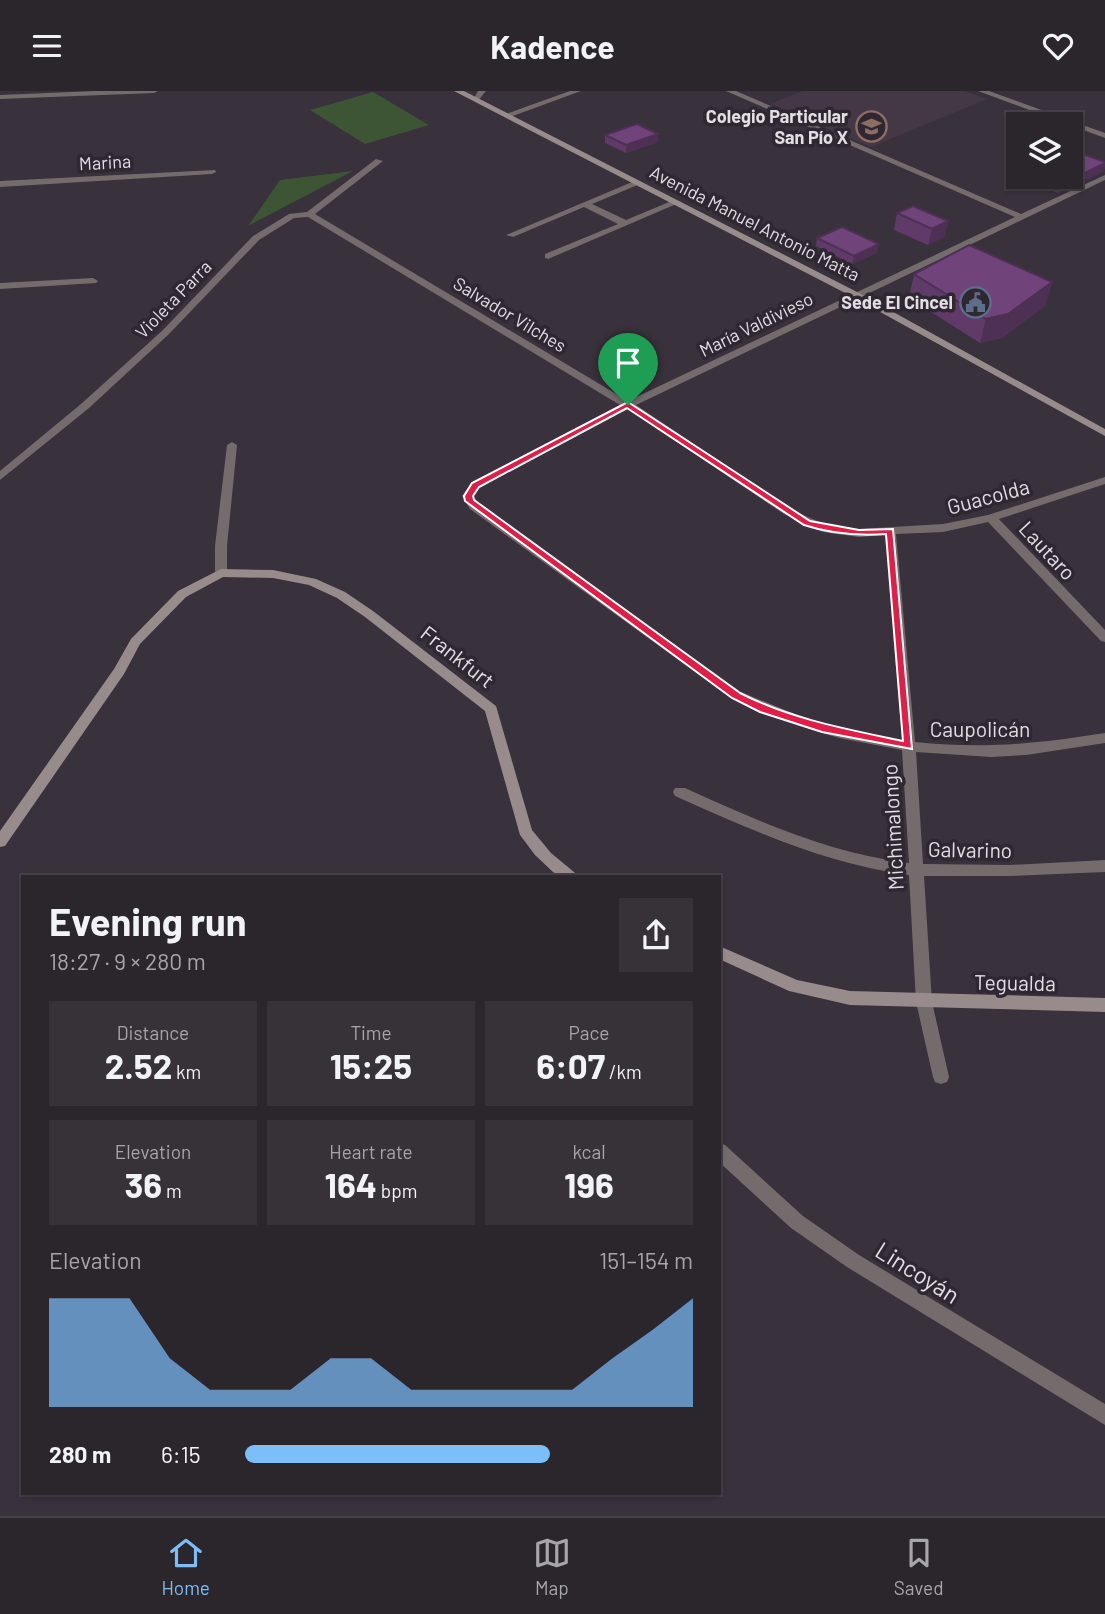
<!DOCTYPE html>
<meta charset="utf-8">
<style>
:root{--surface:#2b252c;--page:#373138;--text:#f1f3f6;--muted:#a6a5a9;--line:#474248;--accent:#7bbef9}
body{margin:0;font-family:Barlow,sans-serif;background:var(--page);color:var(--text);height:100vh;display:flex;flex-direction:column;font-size:26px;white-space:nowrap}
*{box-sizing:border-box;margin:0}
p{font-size:23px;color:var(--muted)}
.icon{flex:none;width:38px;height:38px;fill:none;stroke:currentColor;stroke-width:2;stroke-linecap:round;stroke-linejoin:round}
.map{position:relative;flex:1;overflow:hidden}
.side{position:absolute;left:21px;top:784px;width:700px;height:620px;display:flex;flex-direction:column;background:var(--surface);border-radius:0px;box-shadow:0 2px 5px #0004,0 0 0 2px var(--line)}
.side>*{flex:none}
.tools{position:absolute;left:1006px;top:21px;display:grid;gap:14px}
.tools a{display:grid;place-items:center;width:77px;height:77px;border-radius:0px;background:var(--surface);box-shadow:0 2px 5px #0004,0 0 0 2px var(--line);font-size:35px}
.pin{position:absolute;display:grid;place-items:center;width:60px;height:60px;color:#fff;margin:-72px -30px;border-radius:50% 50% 50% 0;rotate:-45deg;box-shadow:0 0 7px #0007}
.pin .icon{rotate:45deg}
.round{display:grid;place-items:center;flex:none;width:74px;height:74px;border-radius:0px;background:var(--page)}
.headline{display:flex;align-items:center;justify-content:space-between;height:119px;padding:0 28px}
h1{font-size:38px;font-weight:700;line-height:52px}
.metrics{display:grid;grid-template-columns:repeat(3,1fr);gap:10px;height:119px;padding:7px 28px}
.metrics div{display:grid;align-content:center;border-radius:0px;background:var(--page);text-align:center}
.metrics b{font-size:35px;font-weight:700}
.metrics small{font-size:19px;font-weight:400}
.metrics p{font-size:19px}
.chart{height:196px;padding:14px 28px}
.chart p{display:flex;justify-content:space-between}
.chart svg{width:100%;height:126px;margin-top:7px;fill:var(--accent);opacity:.7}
ul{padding:0 28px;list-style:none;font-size:23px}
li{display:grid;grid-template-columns:112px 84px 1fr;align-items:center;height:52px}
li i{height:18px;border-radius:9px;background:var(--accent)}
header{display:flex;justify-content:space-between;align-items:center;height:91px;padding:0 28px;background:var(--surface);font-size:32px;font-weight:700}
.menu{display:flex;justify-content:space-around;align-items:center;height:98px;border-top:2px solid var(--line);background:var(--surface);font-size:19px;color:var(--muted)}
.menu a{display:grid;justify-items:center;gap:4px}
.menu .active{color:var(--accent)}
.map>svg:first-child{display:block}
.built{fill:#443847}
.green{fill:#3d5534}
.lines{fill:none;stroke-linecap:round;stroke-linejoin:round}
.lane{fill:#746c6c;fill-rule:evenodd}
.street{fill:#746c6c;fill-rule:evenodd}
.secondary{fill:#988b8b;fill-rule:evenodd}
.wall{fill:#603a69}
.shaded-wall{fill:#4e3055}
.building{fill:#70447a;stroke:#4e3055;stroke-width:2}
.route{fill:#e11d48;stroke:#fff;stroke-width:2;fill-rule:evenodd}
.labels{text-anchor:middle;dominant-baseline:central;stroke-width:7;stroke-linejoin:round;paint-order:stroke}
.far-poi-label{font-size:18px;font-weight:bold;fill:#e3dde4;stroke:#2f2731;text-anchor:end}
.far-street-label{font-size:18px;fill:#e3dde4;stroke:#2f2731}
.street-label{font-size:21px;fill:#e3dde4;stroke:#2f2731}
.near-street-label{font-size:24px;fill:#e3dde4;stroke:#2f2731}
</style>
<header><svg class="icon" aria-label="menu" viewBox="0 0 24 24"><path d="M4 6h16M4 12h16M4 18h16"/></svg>Kadence<svg class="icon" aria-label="heart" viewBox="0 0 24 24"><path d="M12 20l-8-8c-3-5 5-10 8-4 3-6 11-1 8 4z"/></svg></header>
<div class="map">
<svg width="1105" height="1425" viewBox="0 0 1105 1425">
<rect width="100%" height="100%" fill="#39313b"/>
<path class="built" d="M803,0H964L987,8L871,56L770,13Z"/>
<path class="green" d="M373,1L429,34L365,53L310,19Z
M353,80L248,135L280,89Z"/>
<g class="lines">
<path class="lane" d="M478,0H486L477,11L473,9Z
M637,89L641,91L640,93L592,113L626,129L674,109L681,111L548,168L545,167V163L618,133L584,116L513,146L506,144Z"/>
<path class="street" d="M96,0H158L154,2L0,8V4Z
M570,0H581L510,26L503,24Z
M726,0H736L1021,123L1105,84V89L636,314L792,419L826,434L859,438L943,433L988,424L1105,386V393L999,428L1105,539V551L1101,550L988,431L943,441L896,443L915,651C985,658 1036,653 1105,642V652L1026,664L991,666L916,661L923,773L1010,774L1105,769V781L1010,785H924L932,911L949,986L947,991L941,993L935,991L933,986L916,911L909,784C825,773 752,739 675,705L673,701L675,697H685C758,730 828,762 909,772L902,659L839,647L797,634L731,607L470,418L462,405L472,392L620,314L308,126L294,127L259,149L169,243L89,317L0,389V380L81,313L163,239L253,145L289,123L307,121L376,68L383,70L315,123L628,310L1015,126ZM628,318L784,423L823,441L859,446L885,444L902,649L839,637L807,628L741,601L479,414L474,405L480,396Z
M978,0H989L1105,42V47Z
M215,79L216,81L212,83L0,96V90Z
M93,187L98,190L96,192L0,198V192Z
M232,351L237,354L227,455V482L221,486L215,482V455L227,354Z
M719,1052L725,1054L803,1125L859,1164L1105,1313V1334L847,1176L791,1137L719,1071Z"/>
<path class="secondary" d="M454,0H464L859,202L1105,338V345L853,206Z
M221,478L273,479L316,488L345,501L373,520L496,615L532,739L551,762L580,786H561L553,781L535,764L520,744L485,620L365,526L337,507L309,494L273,487L223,486L186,506L140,553L124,583L5,755L0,756V740L114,578L131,548L178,500Z
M719,855L797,889L850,900L1105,907V921L850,914L789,900L719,868Z"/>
</g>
<path class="wall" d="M605,44L658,51L626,62L605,52Z
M1071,66L1105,71L1104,80L1079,92L1073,89L1071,96L1058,102L1025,88V86H1071Z
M897,122L948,130L944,146L928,154L894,139Z
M817,147L877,162L852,173L816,155Z
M914,183L1052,191L1045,215L1002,247L980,252L909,207Z"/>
<path class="shaded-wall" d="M658,43V51L626,62V54Z
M1105,72L1104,80L1079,92L1081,84Z
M1074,88L1071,96L1058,102L1060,94Z
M948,130L944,146L928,154L932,138Z
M879,153L877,162L852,173L854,165Z
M1052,191L1045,215L1002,247L980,252L986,228Z"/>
<path class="building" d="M637,33L658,43L626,54L605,44Z
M1080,62L1105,71V72L1081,84L1071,79V66Z
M1041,86H1069L1074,88L1060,94Z
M913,115L948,130L932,138L897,122Z
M842,136L879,153L854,165L817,147Z
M969,154L1052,191L1008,223L986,228L914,183Z"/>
<path class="route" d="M628,311L810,430L859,439L893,438L912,658L822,641L760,621L732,607L465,410L464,405L472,392ZM627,317L804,434C831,443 857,445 886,443L903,650C846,638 791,628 740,602L474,409L473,405L479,396Z"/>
<defs>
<symbol id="school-ring" viewBox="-11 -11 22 22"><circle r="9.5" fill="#2f2731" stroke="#8d6e63" stroke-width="1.5"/><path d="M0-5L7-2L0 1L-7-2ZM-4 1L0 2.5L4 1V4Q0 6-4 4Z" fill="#8d6e63"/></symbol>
<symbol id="civic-ring" viewBox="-11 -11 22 22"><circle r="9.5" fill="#2f2731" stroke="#5c6f8a" stroke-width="1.5"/><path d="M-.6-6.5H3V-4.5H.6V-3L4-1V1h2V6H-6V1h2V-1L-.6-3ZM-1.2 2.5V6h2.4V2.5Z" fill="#5c6f8a"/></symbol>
</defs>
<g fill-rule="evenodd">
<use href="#school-ring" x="854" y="18" width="35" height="35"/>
<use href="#civic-ring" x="958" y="194" width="35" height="35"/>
</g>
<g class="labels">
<g class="far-poi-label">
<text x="848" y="25">Colegio Particular<tspan x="848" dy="21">San Pío X</tspan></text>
<text x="953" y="211">Sede El Cincel</text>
</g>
<g class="far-street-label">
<text transform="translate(105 71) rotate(-3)">Marina</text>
<text transform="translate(755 132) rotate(27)">Avenida Manuel Antonio Matta</text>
<text transform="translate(173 208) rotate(-46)">Violeta Parra</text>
<text transform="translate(510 223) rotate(31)">Salvador Vilches</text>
<text transform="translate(756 233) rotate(-26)">María Valdivieso</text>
</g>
<g class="street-label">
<text transform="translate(988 405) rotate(-15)">Guacolda</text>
<text transform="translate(1048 459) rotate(47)">Lautaro</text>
<text transform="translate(458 565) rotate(38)">Frankfurt</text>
<text x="980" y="637">Caupolicán</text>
<text transform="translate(892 736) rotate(-93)">Michimalongo</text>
<text transform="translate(970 758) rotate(1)">Galvarino</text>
<text transform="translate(1015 891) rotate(1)">Tegualda</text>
</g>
<g class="near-street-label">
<text transform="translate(918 1181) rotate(32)">Lincoyán</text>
</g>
</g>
</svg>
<div class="tools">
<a><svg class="icon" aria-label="layers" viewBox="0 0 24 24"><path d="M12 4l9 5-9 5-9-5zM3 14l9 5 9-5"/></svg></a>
</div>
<div class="pin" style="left:628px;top:314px;background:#1e9e55"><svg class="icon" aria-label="arrive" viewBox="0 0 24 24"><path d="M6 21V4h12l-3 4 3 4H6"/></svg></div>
<section class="side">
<div class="headline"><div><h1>Evening run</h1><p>18:27 · 9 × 280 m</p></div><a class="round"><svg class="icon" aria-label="share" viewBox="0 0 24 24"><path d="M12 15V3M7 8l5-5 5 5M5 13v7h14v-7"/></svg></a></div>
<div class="metrics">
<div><p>Distance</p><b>2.52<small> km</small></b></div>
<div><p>Time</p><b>15:25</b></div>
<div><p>Pace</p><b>6:07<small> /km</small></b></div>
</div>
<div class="metrics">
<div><p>Elevation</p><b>36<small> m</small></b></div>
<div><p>Heart rate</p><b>164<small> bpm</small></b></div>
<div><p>kcal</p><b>196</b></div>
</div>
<div class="chart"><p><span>Elevation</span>151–154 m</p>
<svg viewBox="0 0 160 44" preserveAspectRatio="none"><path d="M0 44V6L10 6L20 6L30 27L40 38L50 38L60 38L70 27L80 27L90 38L100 38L110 38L120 38L130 38L140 27L150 17L160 6V44z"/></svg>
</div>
<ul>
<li><b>280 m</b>6:15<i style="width:68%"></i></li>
</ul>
</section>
</div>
<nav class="menu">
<a class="active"><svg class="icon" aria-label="home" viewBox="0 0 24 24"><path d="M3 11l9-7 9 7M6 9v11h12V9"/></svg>Home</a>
<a><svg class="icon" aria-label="map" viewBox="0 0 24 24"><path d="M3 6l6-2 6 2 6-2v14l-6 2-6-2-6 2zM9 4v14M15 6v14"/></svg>Map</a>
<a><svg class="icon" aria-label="saved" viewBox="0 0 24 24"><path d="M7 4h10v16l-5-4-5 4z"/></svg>Saved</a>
</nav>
